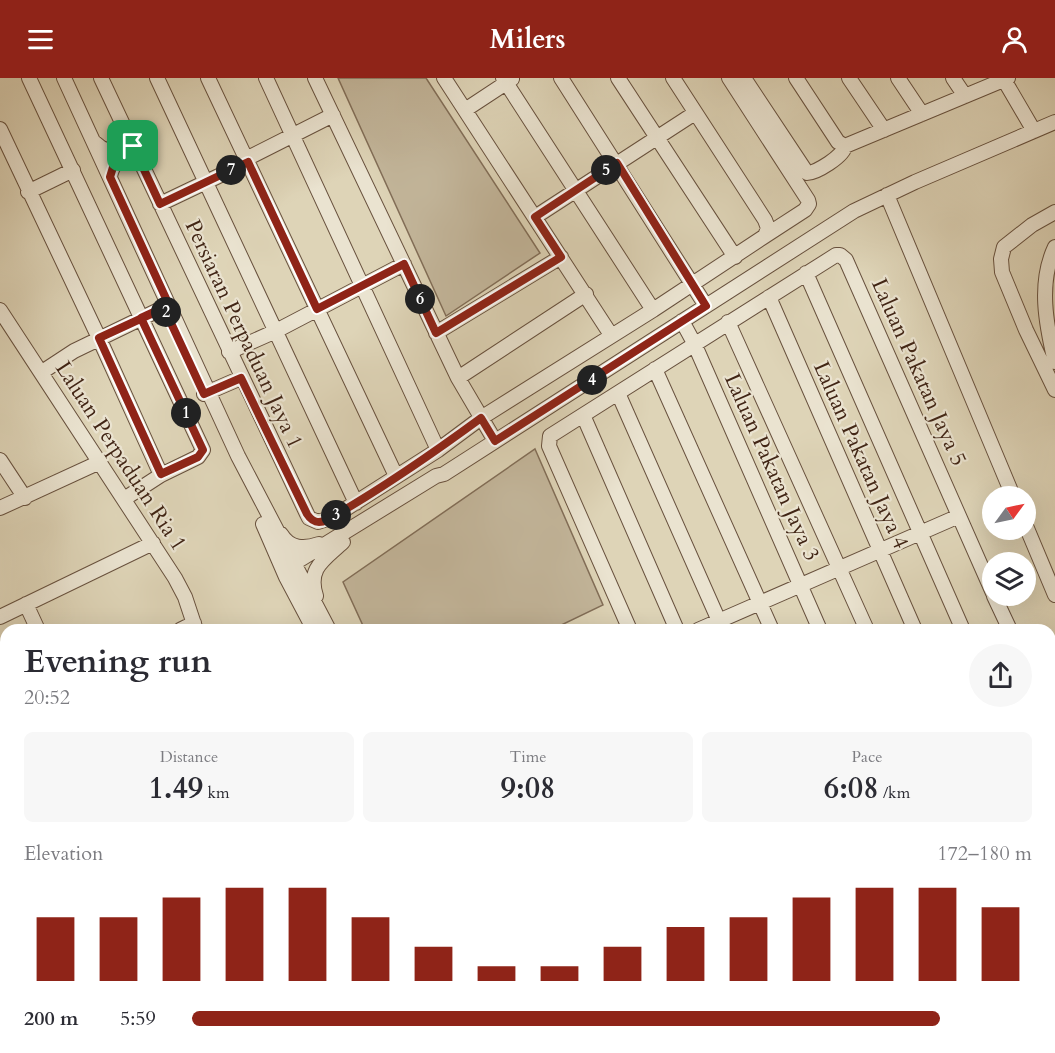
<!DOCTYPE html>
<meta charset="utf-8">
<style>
:root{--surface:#fff;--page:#f7f7f7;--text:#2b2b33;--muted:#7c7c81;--accent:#8f2418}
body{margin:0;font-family:Cardo,serif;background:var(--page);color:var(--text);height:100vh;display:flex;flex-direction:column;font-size:22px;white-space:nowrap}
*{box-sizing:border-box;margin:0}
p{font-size:20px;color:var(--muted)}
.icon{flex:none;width:33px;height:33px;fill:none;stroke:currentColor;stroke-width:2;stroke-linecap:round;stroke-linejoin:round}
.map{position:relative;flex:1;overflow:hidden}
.details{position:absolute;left:0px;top:546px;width:1056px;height:429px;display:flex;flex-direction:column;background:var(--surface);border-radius:18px 18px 0 0;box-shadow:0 6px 24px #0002}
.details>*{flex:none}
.needle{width:39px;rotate:57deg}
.buttons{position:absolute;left:982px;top:408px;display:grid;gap:12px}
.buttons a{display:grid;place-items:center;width:54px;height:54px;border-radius:50%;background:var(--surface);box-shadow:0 6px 24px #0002;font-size:30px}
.pin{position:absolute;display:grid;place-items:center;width:51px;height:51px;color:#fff;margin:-26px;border-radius:12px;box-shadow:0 3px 9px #0006}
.km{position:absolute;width:30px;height:30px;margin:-15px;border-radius:50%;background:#222;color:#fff;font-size:16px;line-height:30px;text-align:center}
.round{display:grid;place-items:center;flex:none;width:63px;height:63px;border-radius:32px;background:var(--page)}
.head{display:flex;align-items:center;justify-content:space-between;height:102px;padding:0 24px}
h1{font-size:33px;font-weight:700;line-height:45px}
.metrics{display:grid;grid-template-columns:repeat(3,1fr);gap:9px;height:102px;padding:6px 24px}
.metrics div{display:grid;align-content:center;border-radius:9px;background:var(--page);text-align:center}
.metrics b{font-size:30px;font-weight:700}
.metrics small{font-size:16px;font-weight:400}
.metrics p{font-size:16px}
.chart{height:168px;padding:12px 24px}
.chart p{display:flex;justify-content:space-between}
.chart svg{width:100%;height:108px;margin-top:6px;stroke:var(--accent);stroke-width:6}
ul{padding:0 24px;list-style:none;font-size:20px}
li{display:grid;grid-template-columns:96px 72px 1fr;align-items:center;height:45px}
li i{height:15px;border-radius:8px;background:var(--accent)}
header{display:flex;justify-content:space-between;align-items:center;height:78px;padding:0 24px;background:var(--accent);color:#fff;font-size:27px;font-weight:700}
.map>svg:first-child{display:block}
.green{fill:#c3b69b;stroke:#826e58;stroke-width:1.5}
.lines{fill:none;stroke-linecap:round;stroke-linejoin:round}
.minor-casing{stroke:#68513e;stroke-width:16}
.minor{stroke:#eae3d0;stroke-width:14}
.route-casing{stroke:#fff;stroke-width:12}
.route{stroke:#8f2418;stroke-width:8}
.labels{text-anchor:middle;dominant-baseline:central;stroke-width:4.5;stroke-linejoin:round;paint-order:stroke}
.street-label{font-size:22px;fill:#412515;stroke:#eae3d0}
</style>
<header><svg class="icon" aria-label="menu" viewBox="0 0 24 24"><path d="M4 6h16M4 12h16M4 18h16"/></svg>Milers<svg class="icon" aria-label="person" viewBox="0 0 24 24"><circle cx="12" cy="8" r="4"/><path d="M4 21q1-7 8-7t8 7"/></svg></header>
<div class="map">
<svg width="1055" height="975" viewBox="0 0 1055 975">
<rect width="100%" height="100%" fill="#ded4b7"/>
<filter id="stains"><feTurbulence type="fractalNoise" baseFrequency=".00333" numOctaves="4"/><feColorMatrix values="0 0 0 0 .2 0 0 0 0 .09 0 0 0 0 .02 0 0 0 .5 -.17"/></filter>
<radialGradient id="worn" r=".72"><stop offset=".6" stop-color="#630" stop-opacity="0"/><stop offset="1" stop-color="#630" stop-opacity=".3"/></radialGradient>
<path class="green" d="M338,0H426L540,175L446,238Z
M535,371L603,527L551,552H365L343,504Z"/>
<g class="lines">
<defs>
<path id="minor" d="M29,0L203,372L198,379L161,397L124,421
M64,0L238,378L329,552
M101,0L307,436L309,440L318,444L333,439L438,372L481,340L653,232L765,158L768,150L765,142L673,0
M157,0L356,425
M208,0L396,398
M266,0L438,372
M315,0L458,300L495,363
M444,0L611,257
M503,0L653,232
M561,0L706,228
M618,0L735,179
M729,0L808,122L809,126L805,132L765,158
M744,0L807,95C816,95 844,78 845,68
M796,0L838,64L845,68L1008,0
M849,0L884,52
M898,0L922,36
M953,0L965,18
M1003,0L1034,53
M465,32L512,1
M0,51L99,260L161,397
M94,64L104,72L133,68
M246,81L333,37
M110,99C112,85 123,77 133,68
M28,114L73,92
M887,117L1013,418
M160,126L248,84
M1055,134L1032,147L1004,169L1001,181L1002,194L1026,252L1055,312
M535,139L695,35
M1055,169C1038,205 1046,246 1055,284
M806,195L963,552
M769,219L915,552
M0,232L175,500L185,519L196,552
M682,243L694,265L820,552
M728,244L867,552
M436,255L561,179
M229,274L276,253L404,186
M655,291L772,552
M42,294L74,273L169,227
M458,300L586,216
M618,315L723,552
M204,316L241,300
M583,337L677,552
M0,382L25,420
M0,430L100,384
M263,446L286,499L314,552
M1026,448L1055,517
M281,456C290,471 304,471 319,466
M293,486L436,398L444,396L854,133L915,104L1055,44
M316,518C307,490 324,482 343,464
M994,518L1010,552
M26,526L38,552
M0,539L153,465
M180,552L194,545
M630,552L549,368L550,358L836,177H840L846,182L993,515
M698,552L959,438
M0,638L6,635
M1050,643L1055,654
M0,689L6,686
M1050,701L1055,698
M1050,732L1055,730
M6,739C0,747 1,755 6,764
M1050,749L1055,747
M1050,777L1055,774
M0,786L6,784
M1050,863L1055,875
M0,875L6,872
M0,964L6,961
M1050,964L1055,975
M20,969L22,975
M104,969L107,975
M195,969L197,975
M283,969L285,975
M377,969L379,975
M745,969L763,975
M907,969L910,975
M956,969L959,975
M489,975L503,969
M532,975L545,969
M809,975L822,969
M1005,975L1018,969"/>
</defs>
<use href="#minor" class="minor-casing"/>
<use href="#minor" class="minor"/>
</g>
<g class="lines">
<defs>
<path id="route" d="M133,68L114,86L110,99L169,227L141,240L203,372L198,379L161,396L99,260L164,230L204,316L241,300L307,436C312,444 318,446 327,442C380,412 432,376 481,340L495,363L706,228L617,85L535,139L561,179L436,255L404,186L317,231L248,84L160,126L133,68"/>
</defs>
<use href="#route" class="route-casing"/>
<use href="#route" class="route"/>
</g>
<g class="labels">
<g class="street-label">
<text transform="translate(244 256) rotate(65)">Persiaran Perpaduan Jaya 1</text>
<text transform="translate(919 294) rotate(66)">Laluan Pakatan Jaya 5</text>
<text transform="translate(861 377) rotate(66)">Laluan Pakatan Jaya 4</text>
<text transform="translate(121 378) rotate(57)">Laluan Perpaduan Ria 1</text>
<text transform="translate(772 389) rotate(66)">Laluan Pakatan Jaya 3</text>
</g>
</g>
<rect width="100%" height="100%" filter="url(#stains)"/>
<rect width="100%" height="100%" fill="url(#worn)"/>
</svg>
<div class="buttons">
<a><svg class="needle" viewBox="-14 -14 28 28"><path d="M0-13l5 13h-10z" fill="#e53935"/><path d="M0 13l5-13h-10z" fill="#7c7c81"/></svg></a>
<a><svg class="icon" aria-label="layers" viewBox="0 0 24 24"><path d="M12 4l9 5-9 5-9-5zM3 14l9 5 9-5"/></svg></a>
</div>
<div class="pin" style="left:133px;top:68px;background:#1e9e55"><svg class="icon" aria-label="arrive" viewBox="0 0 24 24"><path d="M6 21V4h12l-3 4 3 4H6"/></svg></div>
<b class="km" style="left:186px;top:335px">1</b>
<b class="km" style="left:166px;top:234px">2</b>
<b class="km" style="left:336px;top:437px">3</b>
<b class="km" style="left:592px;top:302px">4</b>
<b class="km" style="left:606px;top:92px">5</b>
<b class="km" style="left:420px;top:221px">6</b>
<b class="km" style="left:231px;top:92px">7</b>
<section class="details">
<div class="head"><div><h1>Evening run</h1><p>20:52</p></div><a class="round"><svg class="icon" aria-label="share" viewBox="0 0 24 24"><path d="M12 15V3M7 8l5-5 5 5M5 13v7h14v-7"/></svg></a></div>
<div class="metrics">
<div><p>Distance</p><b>1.49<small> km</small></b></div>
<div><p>Time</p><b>9:08</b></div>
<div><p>Pace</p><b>6:08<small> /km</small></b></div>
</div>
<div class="chart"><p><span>Elevation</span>172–180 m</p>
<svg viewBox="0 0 160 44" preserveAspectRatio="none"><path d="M5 44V18M15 44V18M25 44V10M35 44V6M45 44V6M55 44V18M65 44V30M75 44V38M85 44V38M95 44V30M105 44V22M115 44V18M125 44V10M135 44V6M145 44V6M155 44V14"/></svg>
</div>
<ul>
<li><b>200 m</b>5:59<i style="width:89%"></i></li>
</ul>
</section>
</div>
